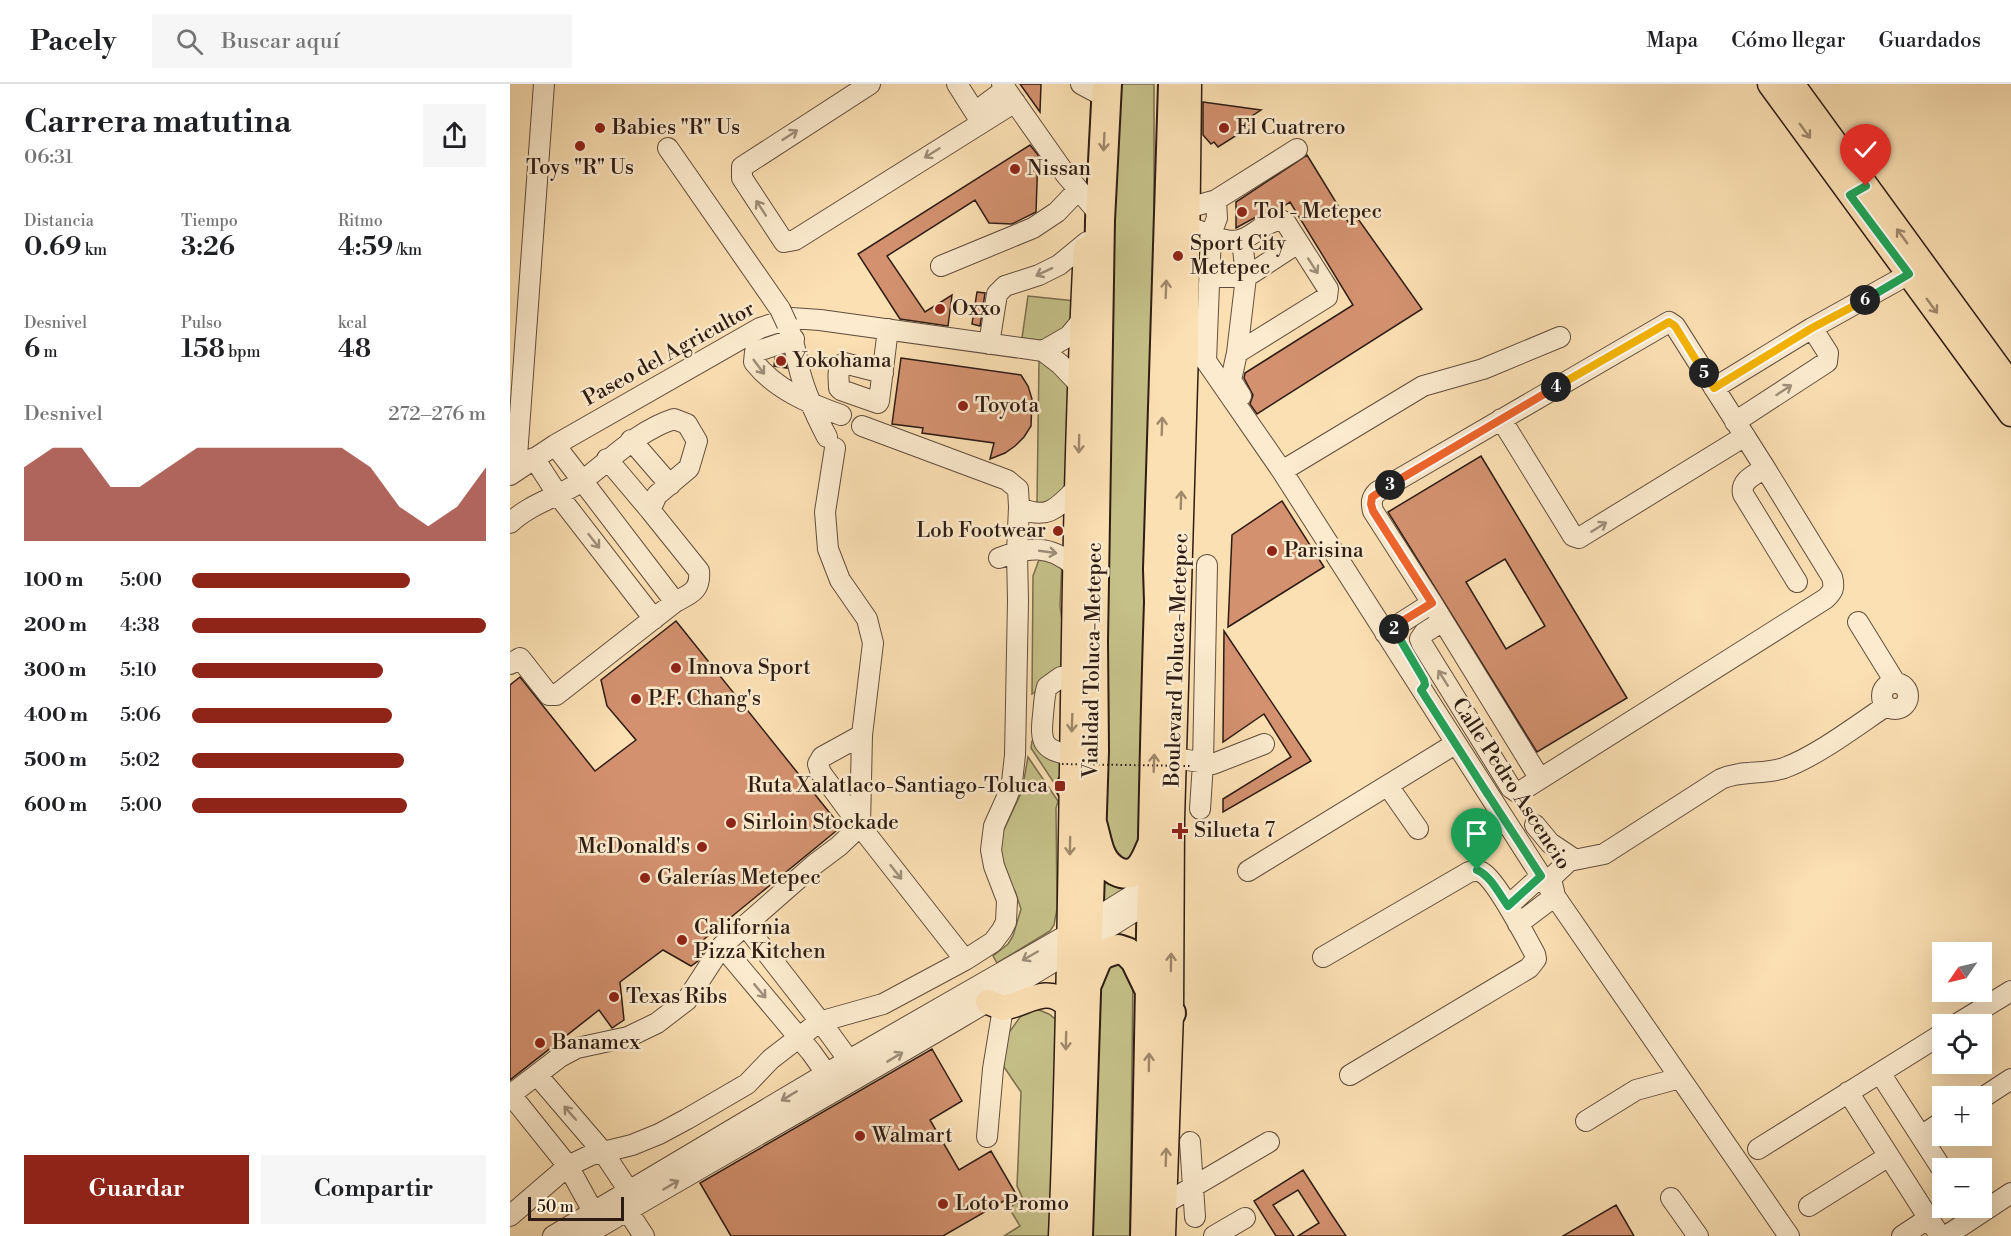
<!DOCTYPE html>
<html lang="es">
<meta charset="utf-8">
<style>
:root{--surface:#fff;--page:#f6f6f6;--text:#202124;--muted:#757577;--line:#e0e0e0;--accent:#8f2418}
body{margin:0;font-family:"Libre Bodoni",serif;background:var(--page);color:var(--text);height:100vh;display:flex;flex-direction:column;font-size:22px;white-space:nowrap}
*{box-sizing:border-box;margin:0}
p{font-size:20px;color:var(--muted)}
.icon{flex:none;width:33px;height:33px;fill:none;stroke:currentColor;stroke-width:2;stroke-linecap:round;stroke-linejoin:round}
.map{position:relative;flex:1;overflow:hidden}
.drawer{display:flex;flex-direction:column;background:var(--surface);width:510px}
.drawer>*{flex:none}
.needle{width:39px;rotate:236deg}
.buttons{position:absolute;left:1422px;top:858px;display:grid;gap:12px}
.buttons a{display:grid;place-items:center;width:60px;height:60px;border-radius:0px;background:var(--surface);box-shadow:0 6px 24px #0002;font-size:30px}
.scale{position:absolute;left:18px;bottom:15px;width:96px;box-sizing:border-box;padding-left:6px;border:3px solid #2e1c14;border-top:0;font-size:16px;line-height:21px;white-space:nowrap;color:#2e1c14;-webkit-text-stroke:4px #fcebce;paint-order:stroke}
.pin{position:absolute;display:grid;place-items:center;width:51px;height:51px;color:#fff;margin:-62px -26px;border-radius:50% 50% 50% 0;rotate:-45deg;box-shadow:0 0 6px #0007}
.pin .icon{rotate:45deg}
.km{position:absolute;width:30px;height:30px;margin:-15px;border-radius:50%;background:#222;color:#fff;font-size:16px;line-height:30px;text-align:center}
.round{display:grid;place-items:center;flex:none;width:63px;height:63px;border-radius:0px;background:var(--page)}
.head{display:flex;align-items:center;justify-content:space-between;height:102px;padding:0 24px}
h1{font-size:33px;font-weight:600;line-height:45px}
.stats{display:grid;grid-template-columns:repeat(3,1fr);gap:9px;height:102px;padding:6px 24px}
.stats div{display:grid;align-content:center}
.stats b{font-size:26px;font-weight:600}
.stats small{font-size:16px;font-weight:400}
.stats p{font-size:16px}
.chart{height:168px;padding:12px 24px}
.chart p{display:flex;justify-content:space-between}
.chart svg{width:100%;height:108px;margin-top:6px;fill:var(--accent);opacity:.7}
.cta{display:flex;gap:12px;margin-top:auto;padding:12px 24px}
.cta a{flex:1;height:69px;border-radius:0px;background:var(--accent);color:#fff;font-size:24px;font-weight:600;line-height:69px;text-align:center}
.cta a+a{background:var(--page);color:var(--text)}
ul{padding:0 24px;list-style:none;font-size:20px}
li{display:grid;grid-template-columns:96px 72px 1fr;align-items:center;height:45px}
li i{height:15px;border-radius:8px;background:var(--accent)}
header{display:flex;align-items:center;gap:36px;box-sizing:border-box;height:84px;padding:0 30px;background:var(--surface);border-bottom:2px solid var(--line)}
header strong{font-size:28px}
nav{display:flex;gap:33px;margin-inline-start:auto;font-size:21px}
.search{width:420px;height:54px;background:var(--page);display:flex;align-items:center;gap:15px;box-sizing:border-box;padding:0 21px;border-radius:0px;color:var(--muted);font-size:22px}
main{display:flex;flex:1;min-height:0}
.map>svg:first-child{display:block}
.green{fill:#c5c088;stroke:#7a6e4e;stroke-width:1.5}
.building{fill:#d3916f;stroke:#2e1c14;stroke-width:1.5;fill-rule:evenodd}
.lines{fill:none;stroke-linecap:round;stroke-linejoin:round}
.minor-casing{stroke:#614d3c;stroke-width:22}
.major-casing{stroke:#2e1c14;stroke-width:27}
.highway-casing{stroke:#2e1c14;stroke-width:32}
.minor{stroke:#fcebce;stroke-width:20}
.major{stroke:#fbe0b3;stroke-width:24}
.highway{stroke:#fbe0b3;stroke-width:28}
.minor-bridge-casing{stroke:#614d3c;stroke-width:22;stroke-linecap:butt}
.path-bridge{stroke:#2e1c14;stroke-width:2;stroke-dasharray:1.5 3;stroke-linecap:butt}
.minor-bridge{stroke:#fcebce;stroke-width:20}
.oneway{stroke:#9f886b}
.oneway2{stroke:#9f8e7a}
.split-1-casing{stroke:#fff;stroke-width:12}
.split-2-casing{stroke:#fff;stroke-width:12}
.split-3-casing{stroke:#fff;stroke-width:12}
.split-4-casing{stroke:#fff;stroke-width:12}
.split-5-casing{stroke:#fff;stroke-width:12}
.split-6-casing{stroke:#fff;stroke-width:12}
.split-7-casing{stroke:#fff;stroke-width:12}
.split-1{stroke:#22a559;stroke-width:8}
.split-2{stroke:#22a559;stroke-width:8}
.split-3{stroke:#f0652b;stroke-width:8}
.split-4{stroke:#f0652b;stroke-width:8}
.split-5{stroke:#f5b400;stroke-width:8}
.split-6{stroke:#f5b400;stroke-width:8}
.split-7{stroke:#22a559;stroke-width:8}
.poi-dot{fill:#8f2418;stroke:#fcebce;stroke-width:2}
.labels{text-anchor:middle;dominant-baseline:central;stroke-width:5;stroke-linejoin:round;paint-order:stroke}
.poi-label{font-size:21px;fill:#2e1c14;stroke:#fcebce;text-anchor:start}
.street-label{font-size:21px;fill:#2e1c14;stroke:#fcebce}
</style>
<header>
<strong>Pacely</strong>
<div class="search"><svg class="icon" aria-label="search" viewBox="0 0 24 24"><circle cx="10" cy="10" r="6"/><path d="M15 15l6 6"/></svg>Buscar aquí</div>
<nav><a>Mapa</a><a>Cómo llegar</a><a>Guardados</a></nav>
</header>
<main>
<section class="drawer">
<div class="head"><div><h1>Carrera matutina</h1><p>06:31</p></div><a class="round"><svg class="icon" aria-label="share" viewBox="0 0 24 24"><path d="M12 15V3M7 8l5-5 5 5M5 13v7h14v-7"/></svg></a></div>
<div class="stats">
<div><p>Distancia</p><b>0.69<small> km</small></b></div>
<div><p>Tiempo</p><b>3:26</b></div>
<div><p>Ritmo</p><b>4:59<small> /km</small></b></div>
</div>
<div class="stats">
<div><p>Desnivel</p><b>6<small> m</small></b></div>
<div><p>Pulso</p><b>158<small> bpm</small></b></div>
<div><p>kcal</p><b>48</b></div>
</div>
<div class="chart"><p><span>Desnivel</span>272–276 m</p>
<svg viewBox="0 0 160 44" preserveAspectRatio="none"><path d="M0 44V14L10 6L20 6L30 22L40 22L50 14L60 6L70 6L80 6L90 6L100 6L110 6L120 14L130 30L140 38L150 30L160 14V44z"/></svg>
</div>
<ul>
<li><b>100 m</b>5:00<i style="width:74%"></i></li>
<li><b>200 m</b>4:38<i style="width:100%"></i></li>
<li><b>300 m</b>5:10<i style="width:65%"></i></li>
<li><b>400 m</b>5:06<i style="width:68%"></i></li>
<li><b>500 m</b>5:02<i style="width:72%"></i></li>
<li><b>600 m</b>5:00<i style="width:73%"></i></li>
</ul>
<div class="cta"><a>Guardar</a><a>Compartir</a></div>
</section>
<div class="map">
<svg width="1501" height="1152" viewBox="0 0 1501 1152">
<rect width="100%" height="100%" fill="#fbe0b3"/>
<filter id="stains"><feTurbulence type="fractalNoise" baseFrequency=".00333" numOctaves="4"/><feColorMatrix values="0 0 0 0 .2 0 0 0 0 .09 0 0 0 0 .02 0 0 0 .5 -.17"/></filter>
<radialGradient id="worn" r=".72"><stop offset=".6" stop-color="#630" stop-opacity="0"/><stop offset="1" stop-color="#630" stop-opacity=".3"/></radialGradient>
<path class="green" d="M608,0H644V173L635,753L618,782L595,767L592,486L608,43Z
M518,212L565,217L560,240L534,257L512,254Z
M529,277L539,279L561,297L555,407L535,421L527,418Z
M530,473L552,477L550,522L556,566V579L540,597L522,610L523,492Z
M536,653L550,678V708L521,664L522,657Z
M518,673L548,717L546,724L547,825L544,841L540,847L487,879L483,872L498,860L503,852L511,825L505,807L493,791L489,779L490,754L512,707Z
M586,780L624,801L588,823Z
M602,872L623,888L620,1152H577L590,888Z
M524,924L539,930L549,938L545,1152H494L510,1142L499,1124L513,1115L507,1102L511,1008L494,983L495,954L516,925Z"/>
<path class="building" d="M510,0H531L530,28Z
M693,18L751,26L742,32L746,39L708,63L704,58L701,60L693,51Z
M520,61L528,71L526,128L502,140L479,139L465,116L377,172L415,228L442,211L438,242L390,235L348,170Z
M797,71L838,138L846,132L912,225L747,330L740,320L743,311L734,294L735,289L843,221L780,118L771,124L755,128L726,144V118Z
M467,208L475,209L470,242L462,240Z
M274,271L277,284L264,282L265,274Z
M391,274L511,291L518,302L522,315L521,342L514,353L505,362L495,369L480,375L484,359L412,349L413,344L382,340Z
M971,372L1117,614L1027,668L878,428ZM995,475L1035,542L996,565L956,498Z
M772,417L814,483L718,543L722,451Z
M166,537L331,743L187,861L193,869L188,877L181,882L153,866L110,898L114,936L102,944L89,926L0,996V601L10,593L85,687L126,656L97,622L91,596Z
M714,547L801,677L713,728V715L781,673L754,630L713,658Z
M422,965L452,1017L420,1036L449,1086L481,1067L506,1110L433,1152H221L190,1099Z
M793,1086L822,1131L836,1152H788L809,1139L788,1106L763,1121L784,1152H766L744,1117Z
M1106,1121L1124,1152H1053Z"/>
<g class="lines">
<defs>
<path id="minor" d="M360,0L232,83V94L274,158L285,156L505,18
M447,0L471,38
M492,0L556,91L590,131
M571,0L597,14
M465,28L496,5
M158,64L270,225
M678,124L706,116L787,65
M678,143C694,147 717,162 733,155C747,149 756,137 771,136L776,139L818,205L817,213L727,269L736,193L732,155
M431,182L523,144L547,128L567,107
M699,193H736L788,159
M278,243C285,258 286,273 290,288C296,311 306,332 317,353
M284,255L245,268L244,278C265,305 300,320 331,331
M479,260L487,210L495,202L529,191L549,181L577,158
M665,265L687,269L696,277L772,387L1031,792L1279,1152
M533,267L559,252L573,235
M727,269L721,296L731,312
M696,277L701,150L707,134L706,116
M373,289L334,279C326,284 329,295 329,304L331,306L368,319L369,317L378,245
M1204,304L1302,244L1399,190
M991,335L1063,452L1069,454L1235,352
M1225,338L1317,278L1318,269L1302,244
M121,356L160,401
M45,361L165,518
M24,374L48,411L144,535
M97,375L140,426
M1255,384C1245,391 1230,396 1233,410L1287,498
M6,386L34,0
M772,387L913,302L973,285L1050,253
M0,391L45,361L250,244L281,234L310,236L533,267L550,280L571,302
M509,423C538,438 549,422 568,403
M0,439C21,419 49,413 72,397C102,375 127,347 164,335L177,340L187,357L179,384L147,411L140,426L189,487C191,507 180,510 165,518L46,611H39L10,574L0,580
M489,474C518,463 540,460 564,482
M922,519L863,427C861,419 861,414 867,408L1159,238L1165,242L1255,384L1322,493C1325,504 1323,508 1315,515L1011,707L1007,708L1001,704L912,560L910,555L914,549L933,537
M1348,538L1385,598
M875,549L922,519L1030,695
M1372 612a13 13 0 1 1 26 0a13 13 0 1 1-26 0Z
M352,651L312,673L308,680L311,689L350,742L455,876
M561,671C532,666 530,658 533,631C534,622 534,612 537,603L551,593L563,592
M664,674L703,680L754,660
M878,702L908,745
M690,725L693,679L697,481
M1025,741L1040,759L1064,775
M738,787L945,660
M1041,794L1059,777L1094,770L1211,695C1231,686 1253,691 1274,684C1307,672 1346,642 1376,622
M998,822L1031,792L1041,794
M1008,840L1045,812L1042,799
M235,841L319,949L346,986
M212,862L301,968L324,1000
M813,873L959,788C964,787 969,786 973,789C988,799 1015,852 1025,870L1026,875L1019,884L840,991
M1447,940L1501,907
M1370,989L1432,1085
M27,991L93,1068L127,1119
M1338,1008L1430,1152
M0,1011L50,973L67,964L118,953L147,939L177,916L212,862L223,852L305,780L329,762L350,742L352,651L363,559L357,535L330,496L318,465L315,428L325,364
M1,1011L58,1082L90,1140
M1472,1014L1501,995
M1076,1037L1126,1006L1170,994
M1411,1052L1432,1038
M477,1053L483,985L493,924
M680,1058L685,1133
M1248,1065L1432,950
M1161,1114L1188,1152
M111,1117L134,1152
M644,1120H654L759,1058
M1299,1122L1379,1072
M0,1132L58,1082L81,1071L122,1061L149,1050L177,1035L237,1000L261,975L309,938L373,920L455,876L483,858L492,846L496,838L497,816L484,782L481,766L484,742L497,713L502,698L505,671L508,517L507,468L509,423L508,405L497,396L352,342
M43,1152L339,976L578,839L642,799
M74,1152C264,1040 457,935 642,816
M704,1152L735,1134
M1392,1152L1419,1134
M1436,1152L1501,1109"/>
<path id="major" d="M1260,0L1501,330
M1282,0L1501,301
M478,918L493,924C516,920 537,900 557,921
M551,1152C565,823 559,494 576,165
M653,1152L661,929L662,736L676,266L679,0"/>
<path id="highway" d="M561,703C567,715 577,727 582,739C588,758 588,777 606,787C612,790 618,791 624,788C635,783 638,767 644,757
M577,900L587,876L593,870L608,865L617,868L625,876L641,909L661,929
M568,1152L584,667L583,557L590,136L597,0
M635,1152C640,941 642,730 649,518L648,485L663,0"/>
</defs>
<use href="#minor" class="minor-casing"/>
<use href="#major" class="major-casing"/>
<use href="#highway" class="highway-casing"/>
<use href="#minor" class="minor"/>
<use href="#major" class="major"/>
<use href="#highway" class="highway"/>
<defs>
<path id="minor-bridge" d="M270,225L277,240"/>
</defs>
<use href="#minor-bridge" class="minor-bridge-casing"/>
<path class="path-bridge" d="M552,680L680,682"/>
<use href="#minor-bridge" class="minor-bridge"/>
</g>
<defs><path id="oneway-shaft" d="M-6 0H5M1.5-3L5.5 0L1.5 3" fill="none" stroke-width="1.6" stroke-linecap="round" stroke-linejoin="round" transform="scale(1.5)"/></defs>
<g class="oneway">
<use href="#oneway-shaft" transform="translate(1295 47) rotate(54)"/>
<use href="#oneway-shaft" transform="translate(594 58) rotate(93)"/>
<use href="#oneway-shaft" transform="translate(1392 152) rotate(-126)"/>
<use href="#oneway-shaft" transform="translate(656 205) rotate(-88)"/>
<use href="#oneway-shaft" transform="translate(1422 222) rotate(54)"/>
<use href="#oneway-shaft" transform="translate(652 342) rotate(-88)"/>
<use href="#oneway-shaft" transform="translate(569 360) rotate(91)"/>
<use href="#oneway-shaft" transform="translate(671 416) rotate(-88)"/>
<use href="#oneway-shaft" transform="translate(562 639) rotate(92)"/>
<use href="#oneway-shaft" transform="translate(644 679) rotate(-88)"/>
<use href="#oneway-shaft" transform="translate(560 762) rotate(91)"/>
<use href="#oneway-shaft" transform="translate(661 878) rotate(-89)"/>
<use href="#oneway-shaft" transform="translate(556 957) rotate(91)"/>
<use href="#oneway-shaft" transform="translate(639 978) rotate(-89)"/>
<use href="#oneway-shaft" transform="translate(656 1073) rotate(-88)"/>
</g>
<g class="oneway2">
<use href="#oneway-shaft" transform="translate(280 51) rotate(-33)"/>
<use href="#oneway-shaft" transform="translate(422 69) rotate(148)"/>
<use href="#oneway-shaft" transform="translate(251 124) rotate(-123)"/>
<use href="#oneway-shaft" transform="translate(803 182) rotate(57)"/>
<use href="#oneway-shaft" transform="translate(534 188) rotate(155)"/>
<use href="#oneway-shaft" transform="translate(249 283) rotate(53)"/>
<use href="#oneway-shaft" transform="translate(1274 306) rotate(-33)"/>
<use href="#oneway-shaft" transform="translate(1089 443) rotate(-32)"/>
<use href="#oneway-shaft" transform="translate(84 457) rotate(52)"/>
<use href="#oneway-shaft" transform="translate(538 468) rotate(8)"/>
<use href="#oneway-shaft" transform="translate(933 594) rotate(-122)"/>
<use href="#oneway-shaft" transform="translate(386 788) rotate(52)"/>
<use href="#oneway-shaft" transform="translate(520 872) rotate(150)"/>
<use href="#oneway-shaft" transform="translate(250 907) rotate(50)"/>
<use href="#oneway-shaft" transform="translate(385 973) rotate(-31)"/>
<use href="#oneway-shaft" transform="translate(279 1012) rotate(149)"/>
<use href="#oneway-shaft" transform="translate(60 1029) rotate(-131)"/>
<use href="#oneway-shaft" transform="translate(161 1101) rotate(-30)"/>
</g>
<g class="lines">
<defs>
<path id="split-1" d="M967,786C981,792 989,810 998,822L1031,792L977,709"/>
<path id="split-2" d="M884,545L914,596L915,601L911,606L977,709"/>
<path id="split-3" d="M880,401L862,413L861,420L863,427L922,519L883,543L884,545"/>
<path id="split-4" d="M880,401L1046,303"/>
<path id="split-5" d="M1046,303L1159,238L1165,242L1194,289"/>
<path id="split-6" d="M1194,289L1204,304L1302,244L1355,216"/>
<path id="split-7" d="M1355,216L1399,190L1340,111L1356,102"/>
</defs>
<use href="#split-1" class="split-1-casing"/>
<use href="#split-2" class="split-2-casing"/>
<use href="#split-3" class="split-3-casing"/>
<use href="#split-4" class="split-4-casing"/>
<use href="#split-5" class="split-5-casing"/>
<use href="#split-6" class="split-6-casing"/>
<use href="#split-7" class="split-7-casing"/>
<use href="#split-1" class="split-1"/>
<use href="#split-2" class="split-2"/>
<use href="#split-3" class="split-3"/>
<use href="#split-4" class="split-4"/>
<use href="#split-5" class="split-5"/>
<use href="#split-6" class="split-6"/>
<use href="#split-7" class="split-7"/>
</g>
<g class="poi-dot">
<circle cx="90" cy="44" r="6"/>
<circle cx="714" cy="44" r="6"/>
<circle cx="70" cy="62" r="6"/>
<circle cx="505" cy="85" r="6"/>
<circle cx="732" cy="128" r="6"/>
<circle cx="668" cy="172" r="6"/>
<circle cx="430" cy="225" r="6"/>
<circle cx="271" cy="277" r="6"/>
<circle cx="453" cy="322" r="6"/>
<circle cx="548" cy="447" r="6"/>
<circle cx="762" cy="467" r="6"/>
<circle cx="166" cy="584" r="6"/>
<circle cx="126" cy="615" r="6"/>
<rect x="544" y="696" width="12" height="12" rx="3"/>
<circle cx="221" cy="739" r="6"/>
<path d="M667 738h6v6h6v6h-6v6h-6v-6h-6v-6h6z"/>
<circle cx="192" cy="763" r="6"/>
<circle cx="135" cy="794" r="6"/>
<circle cx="172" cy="856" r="6"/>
<circle cx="104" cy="913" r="6"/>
<circle cx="30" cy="959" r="6"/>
<circle cx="350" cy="1052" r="6"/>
<circle cx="433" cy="1120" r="6"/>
</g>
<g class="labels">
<g class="poi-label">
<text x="102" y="44">Babies "R" Us</text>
<text x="726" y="44">El Cuatrero</text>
<text x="70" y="84" text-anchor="middle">Toys "R" Us</text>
<text x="517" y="85">Nissan</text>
<text x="744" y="128">Tol - Metepec</text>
<text x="680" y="160">Sport City<tspan x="680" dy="24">Metepec</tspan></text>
<text x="442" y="225">Oxxo</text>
<text x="283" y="277">Yokohama</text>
<text x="465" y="322">Toyota</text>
<text x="536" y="447" text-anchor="end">Lob Footwear</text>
<text x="774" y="467">Parisina</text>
<text x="178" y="584">Innova Sport</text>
<text x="138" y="615">P.F. Chang's</text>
<text x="538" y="702" text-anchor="end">Ruta Xalatlaco-Santiago-Toluca</text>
<text x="233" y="739">Sirloin Stockade</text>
<text x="684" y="747">Silueta 7</text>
<text x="180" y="763" text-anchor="end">McDonald's</text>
<text x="147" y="794">Galerías Metepec</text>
<text x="184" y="844">California<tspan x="184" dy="24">Pizza Kitchen</tspan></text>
<text x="116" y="913">Texas Ribs</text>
<text x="42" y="959">Banamex</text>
<text x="362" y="1052">Walmart</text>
<text x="445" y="1120">Loto Promo</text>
</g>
<g class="street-label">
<text transform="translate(159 270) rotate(-29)">Paseo del Agricultor</text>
<text transform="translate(583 576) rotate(-89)">Vialidad Toluca-Metepec</text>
<text transform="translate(667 576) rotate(-88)">Boulevard Toluca-Metepec</text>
<text transform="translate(1001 700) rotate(57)">Calle Pedro Ascencio</text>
</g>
</g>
<rect width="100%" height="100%" filter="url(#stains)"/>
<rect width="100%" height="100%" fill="url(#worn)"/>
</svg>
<div class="buttons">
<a><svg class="needle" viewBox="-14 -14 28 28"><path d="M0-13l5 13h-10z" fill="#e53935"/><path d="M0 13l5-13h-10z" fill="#757577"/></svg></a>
<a><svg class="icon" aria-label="locate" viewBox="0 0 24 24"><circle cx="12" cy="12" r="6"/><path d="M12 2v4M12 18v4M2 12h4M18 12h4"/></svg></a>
<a>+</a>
<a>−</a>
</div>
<div class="scale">50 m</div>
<div class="pin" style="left:967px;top:786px;background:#1e9e55"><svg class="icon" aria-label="arrive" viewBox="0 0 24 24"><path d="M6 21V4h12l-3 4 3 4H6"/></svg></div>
<div class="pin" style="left:1356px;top:102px;background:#d93025"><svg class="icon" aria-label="check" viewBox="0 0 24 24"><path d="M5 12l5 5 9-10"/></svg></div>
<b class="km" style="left:884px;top:545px">2</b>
<b class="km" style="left:880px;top:401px">3</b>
<b class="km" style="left:1046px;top:303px">4</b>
<b class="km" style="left:1194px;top:289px">5</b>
<b class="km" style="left:1355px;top:216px">6</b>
</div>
</main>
